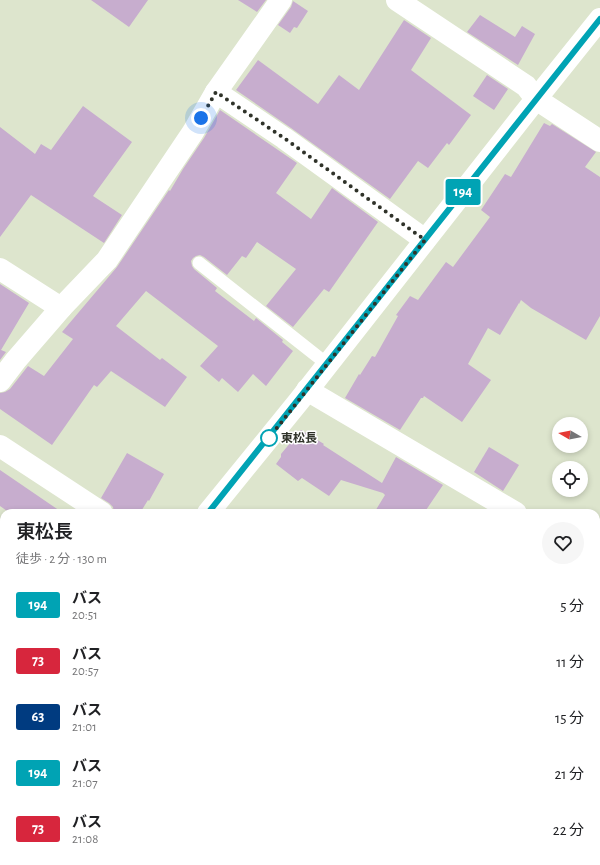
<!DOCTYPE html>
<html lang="ja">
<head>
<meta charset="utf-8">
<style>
	:root { --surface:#fff; --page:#f6f6f6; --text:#202124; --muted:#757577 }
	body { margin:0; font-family:"Alegreya Sans","Noto Sans JP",sans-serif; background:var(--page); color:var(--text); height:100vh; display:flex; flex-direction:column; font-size:15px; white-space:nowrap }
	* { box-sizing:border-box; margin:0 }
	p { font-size:13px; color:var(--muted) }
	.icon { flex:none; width:22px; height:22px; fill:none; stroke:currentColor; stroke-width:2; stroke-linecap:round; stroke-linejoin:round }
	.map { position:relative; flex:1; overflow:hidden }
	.details { position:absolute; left:0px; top:509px; width:600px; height:356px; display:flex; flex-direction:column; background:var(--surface); border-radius:12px 12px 0 0; box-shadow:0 2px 6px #0003 }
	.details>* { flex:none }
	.badge { padding:0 8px; border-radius:3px; font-size:14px; line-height:26px }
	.needle { width:26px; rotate:279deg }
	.tools { position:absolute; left:552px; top:417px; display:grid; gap:8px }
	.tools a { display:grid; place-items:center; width:36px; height:36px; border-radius:50%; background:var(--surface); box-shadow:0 2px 6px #0003; font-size:20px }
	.you { position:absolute; width:20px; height:20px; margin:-10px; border:3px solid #fff; border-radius:50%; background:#1a73e8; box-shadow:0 0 0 6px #1a73e833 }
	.map>.badge { position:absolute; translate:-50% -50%; box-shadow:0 0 0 2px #fff }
	.round { display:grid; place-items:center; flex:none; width:42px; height:42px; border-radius:21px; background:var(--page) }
	.overview { display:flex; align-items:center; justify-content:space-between; height:68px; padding:0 16px }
	h1 { font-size:19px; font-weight:600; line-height:30px }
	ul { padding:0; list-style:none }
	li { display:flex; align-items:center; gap:12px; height:56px; padding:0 16px }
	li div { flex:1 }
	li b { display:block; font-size:15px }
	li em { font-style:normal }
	li .badge { min-width:44px; font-weight:700; text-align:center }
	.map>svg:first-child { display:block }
	.building { fill:#c7adce }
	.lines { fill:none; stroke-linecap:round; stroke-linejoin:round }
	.lane { stroke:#fff; stroke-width:13 }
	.street { stroke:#fff; stroke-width:22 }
	.secondary { stroke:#fff; stroke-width:22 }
	.line-casing { stroke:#fff; stroke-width:9 }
	.line { stroke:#00a3b4; stroke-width:6 }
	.walk { stroke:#2f3229; stroke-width:4; stroke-dasharray:0 7.2 }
	.stop-dot { fill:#fff; stroke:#00a3b4; stroke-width:2 }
	.labels { text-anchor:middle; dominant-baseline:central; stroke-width:3; stroke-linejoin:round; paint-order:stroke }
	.stop-label { font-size:12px; font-weight:bold; fill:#2f3229; stroke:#fff; text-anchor:start }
</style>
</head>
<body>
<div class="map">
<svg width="600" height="865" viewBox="0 0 600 865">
	<rect width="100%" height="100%" fill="#dde5cd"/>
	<!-- building -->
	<g class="building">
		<path d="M 91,0 L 148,0 L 129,27 Z"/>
		<path d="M 238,0 L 266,0 L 257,12 Z"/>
		<path d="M 293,1 L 308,11 L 297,28 L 294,27 L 290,33 L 278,25 L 291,7 Z"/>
		<path d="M 480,15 L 515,37 L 522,26 L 535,34 L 518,65 L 467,32 Z"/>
		<path d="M 404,20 L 431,38 L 411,70 L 471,115 L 449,145 L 447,143 L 428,168 L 418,161 L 390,199 L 291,128 L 236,90 L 258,60 L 318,104 L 339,75 L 359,90 Z"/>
		<path d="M 487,75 L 508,89 L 494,110 L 473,96 Z"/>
		<path d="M 83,106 L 132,142 L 93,196 L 122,215 L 104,243 L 31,195 L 0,237 L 0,127 L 35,154 L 41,144 L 51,150 Z"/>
		<path d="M 220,110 L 297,163 L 276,193 L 311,219 L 332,188 L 378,222 L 329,292 L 324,289 L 293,327 L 266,306 L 296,269 L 257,242 L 246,258 L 242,256 L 227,275 L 204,257 L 200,255 L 196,256 L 193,258 L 191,261 L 192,266 L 194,269 L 217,288 L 215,291 L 254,321 L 256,318 L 283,340 L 282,342 L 293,351 L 266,386 L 253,374 L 238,392 L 222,378 L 219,382 L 200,366 L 218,346 L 146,291 L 116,326 L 160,360 L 162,358 L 187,377 L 165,407 L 111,371 L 97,387 L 94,385 L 52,445 L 0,409 L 0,393 L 5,392 L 10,389 L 28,366 L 44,376 L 73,339 L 62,332 L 117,267 L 169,190 L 170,191 L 183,169 L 204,138 Z"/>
		<path d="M 544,123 L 550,126 L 552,124 L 596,152 L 585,167 L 600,177 L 600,316 L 586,340 L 531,308 L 521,300 L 519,304 L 519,303 L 500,335 L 488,328 L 468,364 L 491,380 L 462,422 L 424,396 L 423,398 L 421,398 L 400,430 L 345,398 L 359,374 L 360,375 L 372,356 L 375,357 L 398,316 L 396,315 L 410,296 L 418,300 L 446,262 L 453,267 L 490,217 L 481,210 L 505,174 L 511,177 Z"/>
		<path d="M 0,284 L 29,303 L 1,350 L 6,352 L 0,360 Z"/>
		<path d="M 301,430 L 324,444 L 323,445 L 382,483 L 396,457 L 443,485 L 424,513 L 374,513 L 385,495 L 383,493 L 341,480 L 329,496 L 302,478 L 298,481 L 276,464 L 281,457 L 281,454 Z"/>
		<path d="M 489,447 L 519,465 L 503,491 L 474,472 Z"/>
		<path d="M 127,453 L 164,474 L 149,501 L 148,500 L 140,513 L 114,513 L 113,507 L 109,503 L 101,498 Z"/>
		<path d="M 0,470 L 63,513 L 10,513 L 0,506 Z"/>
	</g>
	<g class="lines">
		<!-- lane -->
		<g class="lane">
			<path d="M 199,263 L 327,364"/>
			<path d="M 596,816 L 600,811"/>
			<path d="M 200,861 L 205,865"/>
			<path d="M 278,861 L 283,865"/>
			<path d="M 408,865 L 411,861"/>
		</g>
		<!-- street -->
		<g class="street">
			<path d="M 397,0 L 526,86 L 536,99 L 600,141"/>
			<path d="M 216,92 L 284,138 L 425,240"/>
			<path d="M 0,269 L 61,308 L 16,360 L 0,381"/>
			<path d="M 61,308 L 107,260 L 193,132 L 216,92 L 281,0"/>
			<path d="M 307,390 L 516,513"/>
			<path d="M 0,446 L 102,513"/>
			<path d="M 596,673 L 600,675"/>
			<path d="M 591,861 L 596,865"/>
		</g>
		<!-- secondary -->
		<g class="secondary">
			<path d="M 208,513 L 299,401 L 536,99 L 600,19"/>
			<path d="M 0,772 L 4,767"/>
		</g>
	</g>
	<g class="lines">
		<defs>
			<path id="line" d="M 208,513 C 340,349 468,183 600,19"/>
		</defs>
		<!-- line casing -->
		<use href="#line" class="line-casing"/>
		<!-- line -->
		<use href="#line" class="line"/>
		<!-- walk -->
		<path class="walk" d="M 201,118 L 216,92 L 284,138 L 425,240 L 269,438"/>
	</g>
	<!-- markers -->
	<circle class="stop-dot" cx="269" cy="438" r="8"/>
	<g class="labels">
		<!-- stop labels -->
		<g class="stop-label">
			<text x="281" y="438">東松長</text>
		</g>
	</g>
</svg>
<div class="tools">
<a><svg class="needle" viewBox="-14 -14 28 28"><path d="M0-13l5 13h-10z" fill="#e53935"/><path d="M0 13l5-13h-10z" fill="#757577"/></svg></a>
<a><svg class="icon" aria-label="locate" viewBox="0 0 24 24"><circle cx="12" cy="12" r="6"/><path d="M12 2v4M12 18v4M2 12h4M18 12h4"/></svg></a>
</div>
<div class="you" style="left:201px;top:118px"></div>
<b class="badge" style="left:463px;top:192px;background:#00a3b4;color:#fff">194</b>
<section class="details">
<div class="overview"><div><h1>東松長</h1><p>徒歩 · 2 分 · 130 m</p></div><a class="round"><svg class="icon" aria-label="heart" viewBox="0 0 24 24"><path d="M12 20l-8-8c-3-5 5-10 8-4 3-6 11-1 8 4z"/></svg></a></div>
<ul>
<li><span class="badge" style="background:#00a3b4;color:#fff">194</span><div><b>バス</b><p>20:51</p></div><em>5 分</em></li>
<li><span class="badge" style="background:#d7263d;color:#fff">73</span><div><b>バス</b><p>20:57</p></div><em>11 分</em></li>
<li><span class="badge" style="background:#003b80;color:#fff">63</span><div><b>バス</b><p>21:01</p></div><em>15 分</em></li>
<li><span class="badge" style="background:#00a3b4;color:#fff">194</span><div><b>バス</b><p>21:07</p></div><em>21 分</em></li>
<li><span class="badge" style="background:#d7263d;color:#fff">73</span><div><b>バス</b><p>21:08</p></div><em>22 分</em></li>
</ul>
</section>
</div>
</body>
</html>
